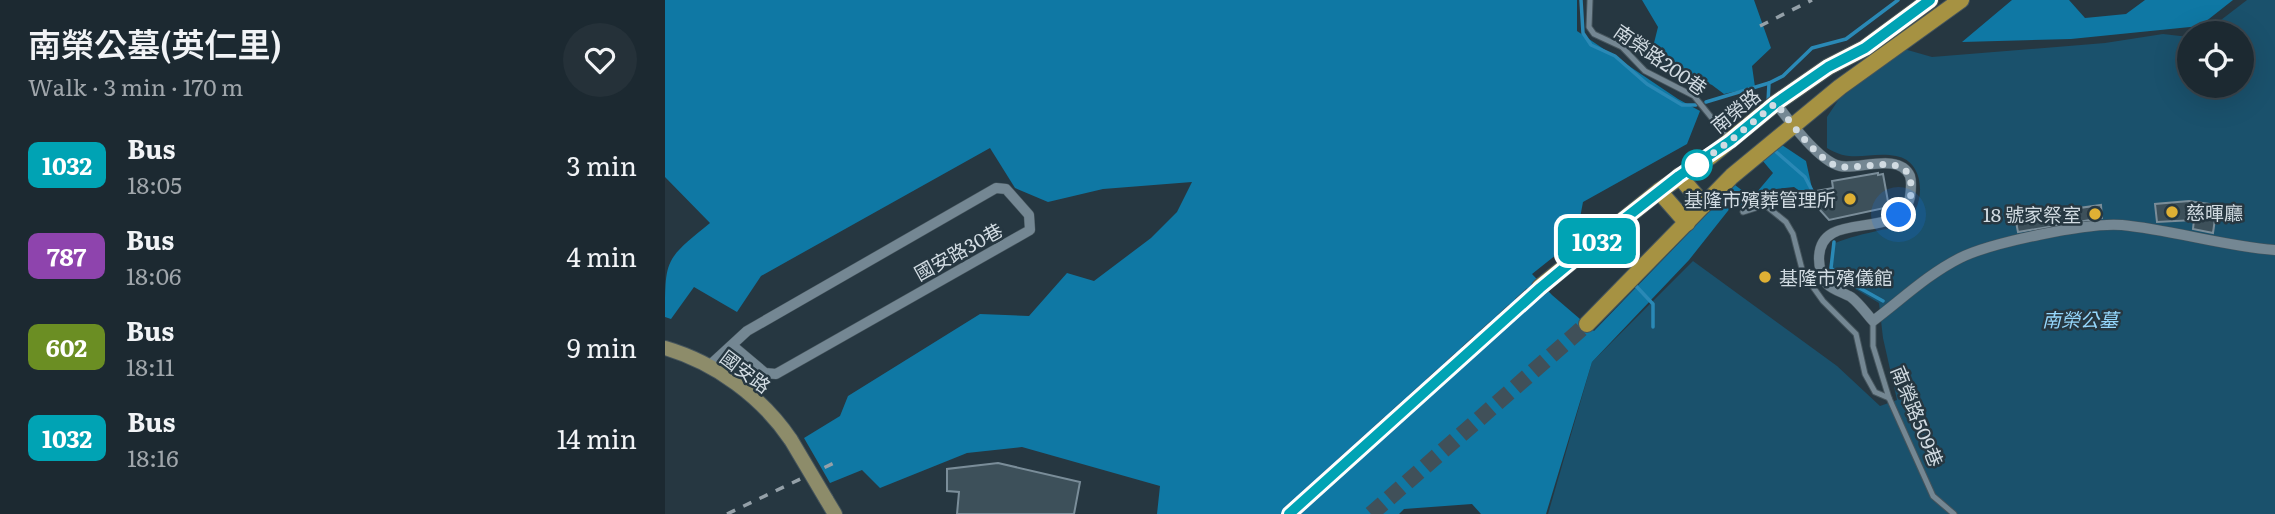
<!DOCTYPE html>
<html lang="en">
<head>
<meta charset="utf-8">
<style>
	:root { --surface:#1c2931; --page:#253139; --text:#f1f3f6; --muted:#a0a6ab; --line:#3a454d }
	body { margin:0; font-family:Literata,"Noto Sans TC",serif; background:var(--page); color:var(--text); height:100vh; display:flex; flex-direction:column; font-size:26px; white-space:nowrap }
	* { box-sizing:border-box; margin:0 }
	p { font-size:23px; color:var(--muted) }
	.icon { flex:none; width:38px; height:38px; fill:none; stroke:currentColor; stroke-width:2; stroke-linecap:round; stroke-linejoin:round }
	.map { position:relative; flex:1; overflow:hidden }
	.sheet { display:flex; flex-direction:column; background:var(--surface); width:665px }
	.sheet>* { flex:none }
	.badge { padding:0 14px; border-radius:10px; font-size:24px; line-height:46px }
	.tools { position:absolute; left:1512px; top:21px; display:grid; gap:14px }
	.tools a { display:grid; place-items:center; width:77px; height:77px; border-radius:50%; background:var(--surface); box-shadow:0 7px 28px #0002,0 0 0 2px var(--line); font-size:35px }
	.you { position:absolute; width:35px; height:35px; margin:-18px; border:5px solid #fff; border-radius:50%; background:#1a73e8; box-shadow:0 0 0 10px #1a73e833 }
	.map>.badge { position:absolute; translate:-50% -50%; box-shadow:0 0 0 4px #fff }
	.round { display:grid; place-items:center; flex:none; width:74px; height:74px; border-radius:37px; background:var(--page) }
	.headline { display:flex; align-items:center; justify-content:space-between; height:119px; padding:0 28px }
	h1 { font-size:33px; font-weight:600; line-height:52px }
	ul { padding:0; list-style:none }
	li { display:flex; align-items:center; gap:21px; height:91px; padding:0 28px }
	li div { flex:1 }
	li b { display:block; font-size:26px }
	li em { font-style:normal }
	li .badge { min-width:77px; font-weight:700; text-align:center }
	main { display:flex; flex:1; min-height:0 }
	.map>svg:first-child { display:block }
	.green { fill:#1a516c }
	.forest { fill:#0f78a4 }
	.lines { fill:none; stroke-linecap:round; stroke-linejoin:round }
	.stream { stroke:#2a89b6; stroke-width:3.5 }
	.building { fill:#3d505a; stroke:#7a8d99; stroke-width:2 }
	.primary-tunnel { stroke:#405059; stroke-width:16; stroke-dasharray:16 8; stroke-linecap:butt }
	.lane-casing { stroke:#45545c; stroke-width:7 }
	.street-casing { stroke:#45545c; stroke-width:11 }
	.secondary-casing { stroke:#45545c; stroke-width:16 }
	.primary-casing { stroke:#45545c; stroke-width:18 }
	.lane { stroke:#748793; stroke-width:5 }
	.street { stroke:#748793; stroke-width:10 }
	.secondary { stroke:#8d8c6a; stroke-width:14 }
	.primary { stroke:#a69242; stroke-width:16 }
	.rail { stroke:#94a0a8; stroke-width:3.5; stroke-dasharray:9 9; stroke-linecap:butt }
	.secondary-bridge-casing { stroke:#45545c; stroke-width:16; stroke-linecap:butt }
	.secondary-bridge { stroke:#8d8c6a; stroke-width:14 }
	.line-casing { stroke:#fff; stroke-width:16 }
	.line { stroke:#00a3b4; stroke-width:10 }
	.walk { stroke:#d1dbe2; stroke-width:7; stroke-dasharray:0 12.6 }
	.stop-dot { fill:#fff; stroke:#00a3b4; stroke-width:3.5 }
	.poi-dot { fill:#dfb034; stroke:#263741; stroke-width:2.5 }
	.labels { text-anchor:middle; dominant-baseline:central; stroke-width:5; stroke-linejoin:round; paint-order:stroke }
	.street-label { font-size:19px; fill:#d1dbe2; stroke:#263741 }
	.poi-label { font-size:19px; fill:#d1dbe2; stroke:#263741; text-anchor:end }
	.park-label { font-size:19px; font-style:italic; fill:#95d6fb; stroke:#263741 }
</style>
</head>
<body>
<main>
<section class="sheet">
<div class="headline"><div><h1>南榮公墓(英仁里)</h1><p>Walk · 3 min · 170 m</p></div><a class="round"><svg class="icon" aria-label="heart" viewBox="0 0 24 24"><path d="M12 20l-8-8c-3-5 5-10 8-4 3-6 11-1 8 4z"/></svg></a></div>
<ul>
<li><span class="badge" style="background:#00a3b4;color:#fff">1032</span><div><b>Bus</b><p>18:05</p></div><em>3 min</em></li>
<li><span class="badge" style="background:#8e44ad;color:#fff">787</span><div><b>Bus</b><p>18:06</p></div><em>4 min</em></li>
<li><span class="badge" style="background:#6b8e23;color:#fff">602</span><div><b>Bus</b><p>18:11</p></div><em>9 min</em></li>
<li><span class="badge" style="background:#00a3b4;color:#fff">1032</span><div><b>Bus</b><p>18:16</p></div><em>14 min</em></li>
</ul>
</section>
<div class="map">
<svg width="1610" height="514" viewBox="0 0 1610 514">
	<rect width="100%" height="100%" fill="#263741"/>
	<!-- green -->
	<path class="green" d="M 1582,0 L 1610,0 L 1610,514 L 883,514 L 927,362 L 1028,261 L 1172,366 L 1215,406 L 1232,400 L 1218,338 L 1214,303 L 1167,275 L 1168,244 C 1184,237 1199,234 1216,230 C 1222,229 1231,228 1237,225 C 1262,210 1262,161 1231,156 C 1205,151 1187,164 1162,148 L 1162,117 L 1174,99 L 1239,49 L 1267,57 L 1440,43 L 1498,34 L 1524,37 L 1524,86 L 1577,86 L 1577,33 L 1539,33 Z"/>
	<!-- forest -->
	<g class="forest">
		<path d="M 0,0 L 912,0 L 912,31 L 1013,99 L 1035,111 L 1022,144 L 918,202 L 911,239 L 867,274 L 887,295 L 929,331 L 1070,185 L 1087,198 L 1108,173 L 1097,160 L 1117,145 L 1141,161 L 1150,202 L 1129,187 L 1111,189 L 1106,202 L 1066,207 L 1024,260 L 927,362 L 881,514 L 816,514 L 807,504 L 739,509 L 734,514 L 492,514 L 495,486 L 357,447 L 302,453 L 215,488 L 197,470 L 165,483 L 139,438 L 175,416 L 183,396 L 315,314 L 364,316 L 402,273 L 429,281 L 486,238 L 512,212 L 527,182 L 438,189 L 383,202 L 350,188 L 325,148 L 96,276 L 72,312 L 29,287 L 6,319 L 0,317 C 0,258 0,260 45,223 L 0,177 Z"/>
		<path d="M 977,0 L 1089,0 L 1106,48 L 1087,66 L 1090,87 L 1059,94 L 1047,85 L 1000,64 L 988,47 L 993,27 Z"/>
		<path d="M 1347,0 L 1404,0 L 1420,18 L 1461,14 L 1480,0 L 1568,0 L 1535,26 L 1406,39 L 1297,42 Z"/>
	</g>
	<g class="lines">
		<!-- stream -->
		<g class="stream">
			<path d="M 916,0 L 918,33 L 926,45 L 950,56 L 982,84 L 1017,105 L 1031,105"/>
			<path d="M 1041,102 L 1104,83"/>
			<path d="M 1103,102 L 1104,83 L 1118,76 L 1147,48 L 1181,39 L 1233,0"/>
			<path d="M 1109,150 L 1140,177 L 1153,202"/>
			<path d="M 1169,242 L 1166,268 L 1173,276 L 1218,301"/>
			<path d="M 971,286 L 988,304 L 988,327"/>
		</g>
	</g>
	<!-- building -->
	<g class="building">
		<path d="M 1213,173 L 1213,175 L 1218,174 L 1224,207 L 1164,220 L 1155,210 L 1151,191 L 1168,188 L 1167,181 Z"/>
		<path d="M 1524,201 L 1552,205 L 1548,233 L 1528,229 L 1529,220 L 1492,222 L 1490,204 Z"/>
		<path d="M 1436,205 L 1437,218 L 1353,232 L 1350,217 Z"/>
		<path d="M 333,463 L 415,482 L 409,514 L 292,514 L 294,492 L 282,491 L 282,469 Z"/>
	</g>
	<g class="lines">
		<!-- primary-tunnel -->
		<g class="primary-tunnel">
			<path d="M 624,514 L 875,287"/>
			<path d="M 706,514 L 922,324"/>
		</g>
		<defs>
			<g id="lane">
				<path d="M 925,0 L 924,27 L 929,34 L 957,47 L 980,71 L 1029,96 L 1063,138"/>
				<path d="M 1078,212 L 1100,205 L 1121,222 L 1128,234 L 1138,273 L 1158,301 L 1191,334 L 1200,374 L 1210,392 L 1224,398"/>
				<path d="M 1208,321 L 1208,346 L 1224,398 L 1268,496 L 1289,514"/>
			</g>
			<g id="street">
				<path d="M 1111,103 C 1123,120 1155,162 1175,166 C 1194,170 1234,152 1245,176 C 1247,183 1246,190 1245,197 C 1235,244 1154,206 1154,259 C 1154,266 1157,279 1162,284 C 1168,290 1179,293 1186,297 C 1194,303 1201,313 1208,321 C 1236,300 1263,274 1295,258 C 1325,243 1423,222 1457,225 C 1508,230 1558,246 1610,250"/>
				<path d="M 44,366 L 82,331 L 331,188 L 341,189 L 364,215 L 365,230 L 111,374 L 100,373 L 68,346"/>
			</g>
			<g id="secondary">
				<path d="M 0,348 C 51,363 97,397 126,440"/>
				<path d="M 161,499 L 170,514"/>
			</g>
			<g id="primary">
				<path d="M 1014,176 L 1039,205"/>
				<path d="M 994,191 L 1022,223"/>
				<path d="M 875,287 L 994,191 L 1046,156 L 1111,103 L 1163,67 L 1200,48 L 1265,0"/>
				<path d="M 922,324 L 1067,176 L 1175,87 L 1296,0"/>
			</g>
		</defs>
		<!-- lane casing -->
		<use href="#lane" class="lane-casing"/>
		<!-- street casing -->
		<use href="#street" class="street-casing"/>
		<!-- secondary casing -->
		<use href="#secondary" class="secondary-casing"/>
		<!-- primary casing -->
		<use href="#primary" class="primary-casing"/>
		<!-- lane -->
		<use href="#lane" class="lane"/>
		<!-- street -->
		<use href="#street" class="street"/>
		<!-- secondary -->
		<use href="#secondary" class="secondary"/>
		<!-- primary -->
		<use href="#primary" class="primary"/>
		<!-- rail -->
		<g class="rail">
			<path d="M 1095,26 L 1147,0"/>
			<path d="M 62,514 L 169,463"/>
		</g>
		<defs>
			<path id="secondary-bridge" d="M 126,440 L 161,499"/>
		</defs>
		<!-- secondary-bridge casing -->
		<use href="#secondary-bridge" class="secondary-bridge-casing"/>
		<!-- secondary-bridge -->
		<use href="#secondary-bridge" class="secondary-bridge"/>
	</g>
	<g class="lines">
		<defs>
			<path id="line" d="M 624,514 L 875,288 L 940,234 L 1014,176 L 1065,141 L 1111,103 L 1163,67 L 1200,48 L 1265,0"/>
		</defs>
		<!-- line casing -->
		<use href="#line" class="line-casing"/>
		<!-- line -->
		<use href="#line" class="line"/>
		<!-- walk -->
		<path class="walk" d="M 1032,165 L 1030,166 L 1065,141 L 1111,103 C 1123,120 1149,154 1167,164 C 1189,176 1246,146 1246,187 C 1247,199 1242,207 1234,215"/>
	</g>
	<!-- markers -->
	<circle class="stop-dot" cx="1032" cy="165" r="14"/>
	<g class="poi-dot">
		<circle cx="1185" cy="199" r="7"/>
		<circle cx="1507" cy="212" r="7"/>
		<circle cx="1430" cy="214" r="7"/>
		<circle cx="1100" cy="277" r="7"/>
	</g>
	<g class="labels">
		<!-- street labels -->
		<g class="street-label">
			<text transform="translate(996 59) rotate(35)">南榮路200巷</text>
			<text transform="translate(1070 110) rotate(-39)">南榮路</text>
			<text transform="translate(293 251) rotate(-29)">國安路30巷</text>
			<text transform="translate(81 371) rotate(37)">國安路</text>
			<text transform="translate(1253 416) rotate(68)">南榮路509巷</text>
		</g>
		<!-- poi labels -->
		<g class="poi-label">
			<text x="1171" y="199">基隆市殯葬管理所</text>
			<text x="1521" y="212" text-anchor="start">慈暉廳</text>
			<text x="1416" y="214">18 號家祭室</text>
			<text x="1114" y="277" text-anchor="start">基隆市殯儀館</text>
		</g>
		<!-- park labels -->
		<g class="park-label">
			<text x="1415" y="319">南榮公墓</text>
		</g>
	</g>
</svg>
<div class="tools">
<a><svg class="icon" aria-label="locate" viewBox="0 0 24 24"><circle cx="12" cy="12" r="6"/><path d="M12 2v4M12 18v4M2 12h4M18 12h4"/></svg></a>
</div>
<div class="you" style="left:1234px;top:215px"></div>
<b class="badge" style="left:932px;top:241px;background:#00a3b4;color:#fff">1032</b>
</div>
</main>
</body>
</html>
